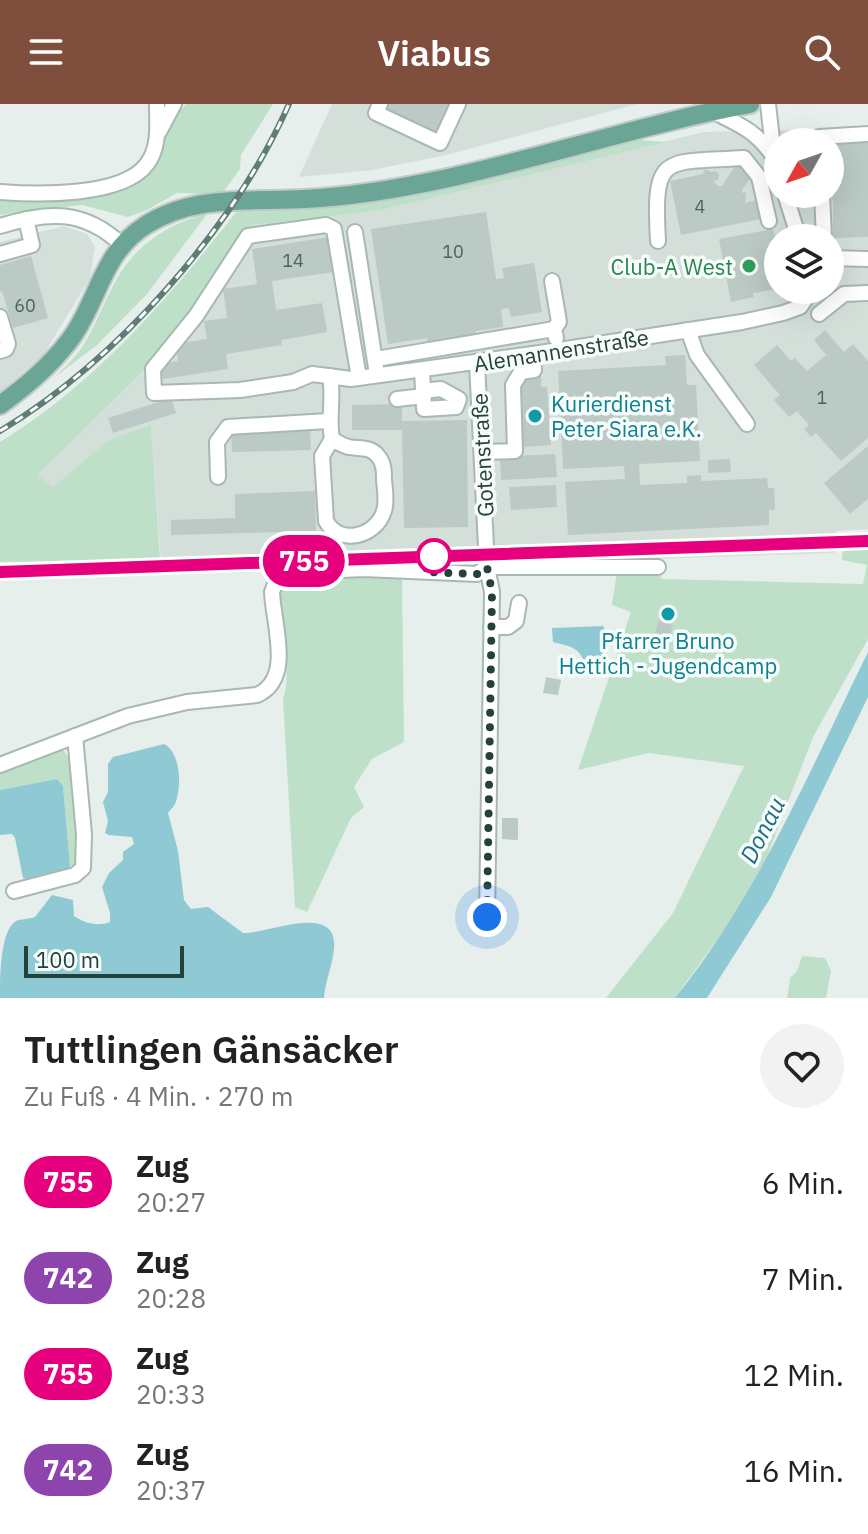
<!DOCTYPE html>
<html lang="de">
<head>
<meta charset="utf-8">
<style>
	:root { --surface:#fff; --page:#f2f2f2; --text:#222; --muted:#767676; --accent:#804e3d }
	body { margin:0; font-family:"IBM Plex Sans",sans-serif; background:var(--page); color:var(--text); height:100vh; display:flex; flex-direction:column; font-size:30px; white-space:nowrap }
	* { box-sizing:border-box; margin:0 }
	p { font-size:26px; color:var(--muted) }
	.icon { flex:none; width:44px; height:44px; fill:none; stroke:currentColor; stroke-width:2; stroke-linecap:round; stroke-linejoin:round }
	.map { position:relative; height:894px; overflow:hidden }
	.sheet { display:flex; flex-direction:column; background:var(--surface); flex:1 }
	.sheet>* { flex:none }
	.badge { padding:0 16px; border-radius:26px; font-size:28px; line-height:52px }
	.needle { width:52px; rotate:230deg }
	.fabs { position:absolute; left:764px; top:24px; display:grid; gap:16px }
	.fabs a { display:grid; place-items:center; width:80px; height:80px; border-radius:50%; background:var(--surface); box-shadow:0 8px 32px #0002; font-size:40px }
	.scale { position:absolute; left:24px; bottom:20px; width:160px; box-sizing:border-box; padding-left:8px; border:4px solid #24423a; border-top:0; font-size:22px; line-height:28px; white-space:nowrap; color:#24423a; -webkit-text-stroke:6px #f7fbf9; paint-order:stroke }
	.you { position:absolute; width:40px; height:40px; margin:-20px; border:6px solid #fff; border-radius:50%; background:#1a73e8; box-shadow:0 0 0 12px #1a73e833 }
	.map>.badge { position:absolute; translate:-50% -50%; box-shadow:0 0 0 4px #fff }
	.round { display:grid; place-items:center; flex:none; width:84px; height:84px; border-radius:42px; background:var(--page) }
	.overview { display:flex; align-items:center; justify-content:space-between; height:136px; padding:0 24px }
	h1 { font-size:38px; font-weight:600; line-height:60px }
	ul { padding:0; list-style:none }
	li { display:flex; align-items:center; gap:24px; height:96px; padding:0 24px }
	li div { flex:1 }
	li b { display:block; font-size:30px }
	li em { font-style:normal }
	li .badge { min-width:88px; font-weight:700; text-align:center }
	header { display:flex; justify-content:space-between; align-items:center; height:104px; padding:0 24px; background:var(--accent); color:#fff; font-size:36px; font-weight:600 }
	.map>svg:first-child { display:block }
	.built { fill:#d4dfda; fill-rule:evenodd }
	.green { fill:#bfe0c8 }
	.water { fill:#8ec9d4 }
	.building { fill:#bbcac4 }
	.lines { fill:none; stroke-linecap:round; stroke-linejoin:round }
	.minor-casing { stroke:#a8b8b2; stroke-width:18 }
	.major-casing { stroke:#c2cac8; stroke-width:22 }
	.minor { stroke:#fff; stroke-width:14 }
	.major { stroke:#6aa596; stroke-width:18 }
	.rail-casing { stroke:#5f7d75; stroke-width:6 }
	.rail { stroke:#f7fbf9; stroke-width:3; stroke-dasharray:9; stroke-linecap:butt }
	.line-casing { stroke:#fff; stroke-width:18 }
	.line { stroke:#e6007e; stroke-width:12 }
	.walk { stroke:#24423a; stroke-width:8; stroke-dasharray:0 14.4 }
	.leisure-dot { fill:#2e9e5b; stroke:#f7fbf9; stroke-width:3 }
	.culture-dot { fill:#0f9aa8; stroke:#f7fbf9; stroke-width:3 }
	.stop-dot { fill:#fff; stroke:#e6007e; stroke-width:4 }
	.labels { text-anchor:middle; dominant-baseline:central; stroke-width:7; stroke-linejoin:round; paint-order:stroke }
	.number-label { font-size:18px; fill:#4a645c }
	.leisure-label { font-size:22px; fill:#27864d; stroke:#f7fbf9; text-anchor:end }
	.street-label { font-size:22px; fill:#24423a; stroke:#f7fbf9 }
	.culture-label { font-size:22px; fill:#0d838f; stroke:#f7fbf9; text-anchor:start }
	.water-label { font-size:24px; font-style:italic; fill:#1c6f80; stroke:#f7fbf9 }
</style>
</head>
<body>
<header><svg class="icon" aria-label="menu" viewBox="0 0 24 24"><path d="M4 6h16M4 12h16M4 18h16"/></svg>Viabus<svg class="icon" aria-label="search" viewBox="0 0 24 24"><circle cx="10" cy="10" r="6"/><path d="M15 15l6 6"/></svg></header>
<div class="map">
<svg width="868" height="894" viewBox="0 0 868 894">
	<rect width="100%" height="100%" fill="#e6efeb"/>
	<!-- built -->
	<g class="built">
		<path d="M 332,0 L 637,0 L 446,51 L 372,66 L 299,73 Z"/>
		<path d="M 868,24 L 868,425 L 836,427 L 834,449 L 162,471 L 151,322 L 107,337 L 52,384 L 38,371 L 148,262 L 189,215 L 252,121 L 377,107 L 704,28 ZM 778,38 L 830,38 L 830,90 L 778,90 ZM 778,134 L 830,134 L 830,186 L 778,186 Z"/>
		<path d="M 64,122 L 87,130 L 95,143 L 90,174 L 44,250 L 0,288 L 0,138 Z"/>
	</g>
	<!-- green -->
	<g class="green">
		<path d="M 186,0 L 273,0 L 241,51 L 240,65 L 222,90 L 177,89 L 147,106 L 128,113 L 82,101 L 0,111 L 0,93 L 85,92 L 129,82 L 150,69 L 171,18 Z"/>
		<path d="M 640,36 L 666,38 L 377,107 L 252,121 L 189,215 L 148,262 L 38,371 L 53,383 L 107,337 L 151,321 L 160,455 L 0,458 L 0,338 C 96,279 168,195 237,107 L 332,103 L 424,90 Z"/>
		<path d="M 207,110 L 147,190 L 97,241 L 55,273 C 65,263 77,252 84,240 C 97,219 105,195 118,173 C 137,140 171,118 207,110 Z"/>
		<path d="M 868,444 L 868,535 L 813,633 L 766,755 L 732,815 L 675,894 L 606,894 L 673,809 L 744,662 L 649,649 L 578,666 L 631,508 L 612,501 L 617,467 L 660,468 L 661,475 L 863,480 L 867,461 L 842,456 L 843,446 Z"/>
		<path d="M 402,473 L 404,638 L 372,655 L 354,683 L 364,703 L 351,714 L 307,808 L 295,803 L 283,595 C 296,558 268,517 284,481 L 298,475 Z"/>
		<path d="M 60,642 L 74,661 L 80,759 L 70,762 L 63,682 L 57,675 L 0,686 L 0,665 Z"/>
		<path d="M 802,852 L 825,854 L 831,867 L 826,894 L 787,894 L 790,874 L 797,867 Z"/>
	</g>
	<!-- water -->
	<g class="water">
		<path d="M 603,522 C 613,539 602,551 591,565 L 585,564 C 583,544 570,542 553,538 L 552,524 Z"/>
		<path d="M 868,548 L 868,593 L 771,793 L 707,894 L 675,894 C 758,791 810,666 868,548 Z"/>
		<path d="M 164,640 C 180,648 182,680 176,697 C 175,702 171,705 168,709 L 178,747 L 184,796 L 191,805 L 208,803 L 243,829 C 267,830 338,797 334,844 C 333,861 325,877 324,894 L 0,894 C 0,872 0,827 16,817 C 21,815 29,815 35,813 L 52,791 L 73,796 L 74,812 C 84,819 98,823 110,818 L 110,809 L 102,783 L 109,769 L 123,756 L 123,748 L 134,740 L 132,733 L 109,731 L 105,729 L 108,717 L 103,698 L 108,688 L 108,660 L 113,653 Z"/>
		<path d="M 57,675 L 63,682 L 70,762 C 62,772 36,779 23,774 L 15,734 L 12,730 L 0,731 L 0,686 Z"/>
	</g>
	<!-- building -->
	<g class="building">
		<path d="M 385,0 L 450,0 L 438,28 L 383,4 Z"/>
		<path d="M 831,36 L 868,36 L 868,133 L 833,134 L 833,98 L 830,90 Z"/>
		<path d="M 737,59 L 753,70 L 742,86 L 742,89 L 746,88 L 745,99 L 757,96 L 761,115 L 681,131 L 670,77 L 703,70 L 704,66 L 708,66 L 711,68 L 716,67 L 719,71 L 718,76 L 713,77 L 718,82 L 722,82 Z"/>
		<path d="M 486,108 L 496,175 L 504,174 L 502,164 L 534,159 L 542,208 L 511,213 L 509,204 L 501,205 L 503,223 L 476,227 L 477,233 L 429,249 L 427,234 L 388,240 L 371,125 Z"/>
		<path d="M 773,125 L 776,137 L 770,138 L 774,162 L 778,161 L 778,185 L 753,189 L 754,193 L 731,198 L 719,135 Z"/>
		<path d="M 329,133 L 334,168 L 272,177 L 276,206 L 322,199 L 327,228 L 281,236 L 282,241 L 226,250 L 228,265 L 163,275 L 160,260 L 178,257 L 175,240 L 207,235 L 204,217 L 227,214 L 223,185 L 257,180 L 252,145 Z"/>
		<path d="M 31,152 L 48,214 L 13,224 L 2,187 L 0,188 L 0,161 Z"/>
		<path d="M 825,226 L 844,248 L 853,240 L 868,257 L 868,334 L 841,357 L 816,329 L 811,333 L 804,325 L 809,321 L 797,307 L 789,313 L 774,296 L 780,291 L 754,261 L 777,241 L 791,257 L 795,254 L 807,267 L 826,251 L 814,236 Z"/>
		<path d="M 685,251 L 687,281 L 696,281 L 700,357 L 639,360 L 640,381 L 687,379 L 687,372 L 701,371 L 701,377 L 767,374 L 768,384 L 774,384 L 775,406 L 769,406 L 769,421 L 568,431 L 565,378 L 625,375 L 624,362 L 563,365 L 558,267 L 666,261 L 665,252 Z"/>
		<path d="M 541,271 L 541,283 L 547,283 L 551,341 L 522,343 L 518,273 Z"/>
		<path d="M 171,294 L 176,309 L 113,329 L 108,314 Z"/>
		<path d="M 402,300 L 402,317 L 467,316 L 468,423 L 404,424 L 402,326 L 352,326 L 352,301 Z"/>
		<path d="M 310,323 L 311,346 L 232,348 L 231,325 Z"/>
		<path d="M 868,342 L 868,395 L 850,410 L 824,379 Z"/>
		<path d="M 555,350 L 557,373 L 501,376 L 500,353 Z"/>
		<path d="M 730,355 L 731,368 L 708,369 L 708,356 Z"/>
		<path d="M 556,381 L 557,403 L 511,406 L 509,383 Z"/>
		<path d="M 315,387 L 316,427 L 171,431 L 171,416 L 235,414 L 235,390 Z"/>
		<path d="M 665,501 L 676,505 L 671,518 L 660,514 Z"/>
		<path d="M 659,516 L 673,521 L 669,534 L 655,529 Z"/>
		<path d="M 546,573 L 561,576 L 558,591 L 543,589 Z"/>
		<path d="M 502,714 L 518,714 L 518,736 L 502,735 Z"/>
	</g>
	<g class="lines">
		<defs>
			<g id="minor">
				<path d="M 380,0 L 376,9 L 440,39 L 458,0"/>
				<path d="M 768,0 L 774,53 L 778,66"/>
				<path d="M 712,7 C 740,21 755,26 774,53"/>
				<path d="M 159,28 L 174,0"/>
				<path d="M 819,38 L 819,33 L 868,30"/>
				<path d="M 0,88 C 37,91 123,93 147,60 C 160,43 157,20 157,0"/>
				<path d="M 785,90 L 799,134"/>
				<path d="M 822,90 L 824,134"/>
				<path d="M 0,122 C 48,107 84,105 122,141"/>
				<path d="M 355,128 L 376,264"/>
				<path d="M 658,137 C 653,48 663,59 744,54 L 759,73 L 769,117"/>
				<path d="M 0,150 L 32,141 L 26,115"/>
				<path d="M 830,154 L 868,155"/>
				<path d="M 552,177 L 559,218 L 554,225 L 556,234"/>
				<path d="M 819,210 L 844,190 L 868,189"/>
				<path d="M 0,213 L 8,240 L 6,245 L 0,247"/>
				<path d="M 688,226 L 697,251 L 747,320"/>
				<path d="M 376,255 L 554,225"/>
				<path d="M 477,259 L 487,463 L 492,488 L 487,813"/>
				<path d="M 422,266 L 424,305 L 456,303 L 459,295 L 441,285 L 423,287"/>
				<path d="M 330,272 C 334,294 328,314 332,335 C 337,338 343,342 349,343 C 359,345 370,342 378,352 C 384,359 384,367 384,376 C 385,386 387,398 384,407 C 376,433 339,442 326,417 L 322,352 L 332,335"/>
				<path d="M 359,274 L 334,125 L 326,121 L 248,132 L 196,212 L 153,265 L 154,289 L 240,286 L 293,278 L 312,270 L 351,275 L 533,250 L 742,218 L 783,209 L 800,203 L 812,186"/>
				<path d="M 397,295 L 424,292"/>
				<path d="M 482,348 L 515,347 L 513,281 L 521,268 L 534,266 L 533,250"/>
				<path d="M 218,373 L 217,338 L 228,323 L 328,317"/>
				<path d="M 487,463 L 658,463"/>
				<path d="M 491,523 L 508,523 L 516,517 L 519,499"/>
				<path d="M 0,661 L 128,612 L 187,598 L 257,591 C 294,575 273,520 272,488 C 276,475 283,472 295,468 L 364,465 L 477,470 L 487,463"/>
				<path d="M 14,787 L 75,771 L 83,764 L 84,730 L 75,632"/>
			</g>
			<path id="major" d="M 0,301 C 28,281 54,259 74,230 C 100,191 103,148 146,121 C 194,90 251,98 305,95 C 453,87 603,27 750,0"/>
		</defs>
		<!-- minor casing -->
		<use href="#minor" class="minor-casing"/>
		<!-- major casing -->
		<use href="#major" class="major-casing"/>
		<!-- minor -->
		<use href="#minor" class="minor"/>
		<!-- major -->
		<use href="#major" class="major"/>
		<defs>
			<g id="rail">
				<path d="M 0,327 C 117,257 234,124 289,0"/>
				<path d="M 0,468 L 868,437"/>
			</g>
		</defs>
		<!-- rail casing -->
		<use href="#rail" class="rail-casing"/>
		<!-- rail -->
		<use href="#rail" class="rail"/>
	</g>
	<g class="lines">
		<defs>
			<path id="line" d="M 0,468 L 868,437"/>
		</defs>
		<!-- line casing -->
		<use href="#line" class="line-casing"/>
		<!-- line -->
		<use href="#line" class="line"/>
		<!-- walk -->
		<path class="walk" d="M 434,452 L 424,468 L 477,470 L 487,463 L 492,488 L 487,813"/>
	</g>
	<!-- markers -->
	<circle class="leisure-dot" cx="749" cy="162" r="8"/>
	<g class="culture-dot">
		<circle cx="535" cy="312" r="8"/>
		<circle cx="668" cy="510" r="8"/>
	</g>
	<circle class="stop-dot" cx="434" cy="452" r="16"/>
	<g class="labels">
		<!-- number labels -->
		<g class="number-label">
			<text x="700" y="102">4</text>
			<text x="453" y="147">10</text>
			<text x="293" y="156">14</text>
			<text x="25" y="201">60</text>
			<text x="822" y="293">1</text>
		</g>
		<!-- leisure labels -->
		<g class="leisure-label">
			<text x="733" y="162">Club-A West</text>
		</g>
		<!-- street labels -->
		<g class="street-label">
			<text transform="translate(561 246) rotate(-9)">Alemannenstraße</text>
			<text transform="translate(482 351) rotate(-93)">Gotenstraße</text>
		</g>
		<!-- culture labels -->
		<g class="culture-label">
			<text x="551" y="299">Kurierdienst<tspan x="551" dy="25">Peter Siara e.K.</tspan></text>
			<text x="668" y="536" text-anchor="middle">Pfarrer Bruno<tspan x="668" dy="25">Hettich - Jugendcamp</tspan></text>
		</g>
		<!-- water labels -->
		<g class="water-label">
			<text transform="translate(762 726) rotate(-63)">Donau</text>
		</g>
	</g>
</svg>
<div class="fabs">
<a><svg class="needle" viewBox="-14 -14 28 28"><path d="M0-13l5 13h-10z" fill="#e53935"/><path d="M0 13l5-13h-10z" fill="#767676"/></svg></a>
<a><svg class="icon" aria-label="layers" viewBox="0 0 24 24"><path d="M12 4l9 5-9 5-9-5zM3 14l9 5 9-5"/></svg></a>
</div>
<div class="scale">100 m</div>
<div class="you" style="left:487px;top:813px"></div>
<b class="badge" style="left:304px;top:457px;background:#e6007e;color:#fff">755</b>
</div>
<section class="sheet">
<div class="overview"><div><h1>Tuttlingen Gänsäcker</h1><p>Zu Fuß · 4 Min. · 270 m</p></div><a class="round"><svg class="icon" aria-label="heart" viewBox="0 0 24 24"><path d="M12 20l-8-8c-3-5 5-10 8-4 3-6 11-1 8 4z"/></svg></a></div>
<ul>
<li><span class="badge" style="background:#e6007e;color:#fff">755</span><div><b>Zug</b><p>20:27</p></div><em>6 Min.</em></li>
<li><span class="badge" style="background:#8e44ad;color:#fff">742</span><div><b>Zug</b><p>20:28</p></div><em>7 Min.</em></li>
<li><span class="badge" style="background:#e6007e;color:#fff">755</span><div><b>Zug</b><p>20:33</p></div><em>12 Min.</em></li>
<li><span class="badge" style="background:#8e44ad;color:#fff">742</span><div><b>Zug</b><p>20:37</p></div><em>16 Min.</em></li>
</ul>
</section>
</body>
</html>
